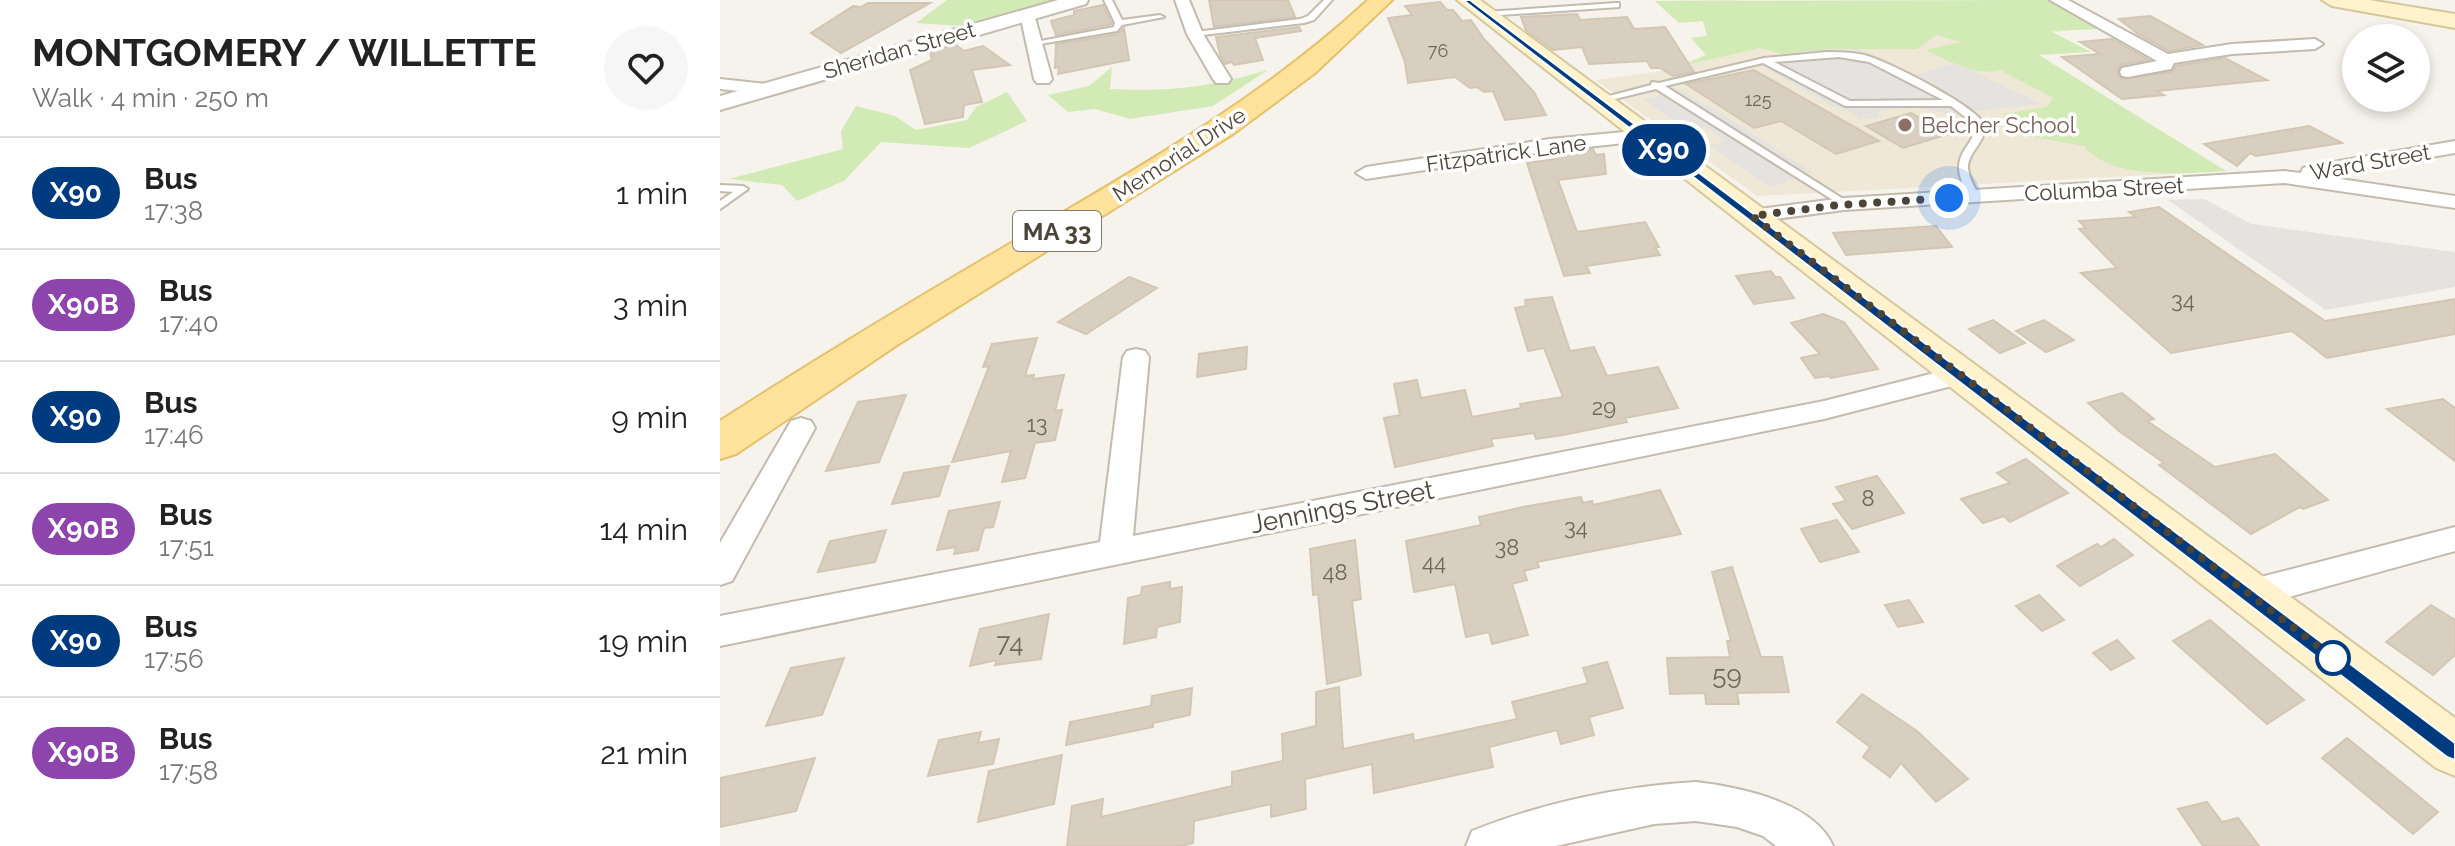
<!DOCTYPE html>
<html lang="en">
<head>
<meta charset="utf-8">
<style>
	:root { --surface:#fff; --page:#f6f6f6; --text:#222; --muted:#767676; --line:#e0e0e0 }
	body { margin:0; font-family:Raleway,sans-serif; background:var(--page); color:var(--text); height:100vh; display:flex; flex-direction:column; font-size:30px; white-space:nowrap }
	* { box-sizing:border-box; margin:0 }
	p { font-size:26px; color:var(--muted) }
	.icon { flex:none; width:44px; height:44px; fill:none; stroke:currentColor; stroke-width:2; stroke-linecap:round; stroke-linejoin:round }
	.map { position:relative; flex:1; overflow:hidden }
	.sheet { display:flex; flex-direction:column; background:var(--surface); width:720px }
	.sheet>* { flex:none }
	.badge { padding:0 16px; border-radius:26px; font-size:28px; line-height:52px }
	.controls { position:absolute; left:1622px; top:24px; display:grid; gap:16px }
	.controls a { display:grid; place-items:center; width:88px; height:88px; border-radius:50%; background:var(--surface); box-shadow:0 4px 12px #0003; font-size:40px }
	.you { position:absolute; width:40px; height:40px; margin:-20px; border:6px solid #fff; border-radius:50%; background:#1a73e8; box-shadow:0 0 0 12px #1a73e833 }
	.map>.badge { position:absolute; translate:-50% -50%; box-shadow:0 0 0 4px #fff }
	.round { display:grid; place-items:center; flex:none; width:84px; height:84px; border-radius:42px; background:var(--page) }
	.headline { display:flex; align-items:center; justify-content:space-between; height:136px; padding:0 32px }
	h1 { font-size:38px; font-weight:700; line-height:60px }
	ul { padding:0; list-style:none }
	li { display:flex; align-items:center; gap:24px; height:112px; padding:0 32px; border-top:2px solid var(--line) }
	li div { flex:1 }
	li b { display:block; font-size:30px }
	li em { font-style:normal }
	li .badge { min-width:88px; font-weight:700; text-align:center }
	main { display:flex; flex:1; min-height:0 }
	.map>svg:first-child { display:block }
	.education { fill:#efe8d6 }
	.green { fill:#d2eab5 }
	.parking { fill:#e5e3e0 }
	.building { fill:#d8cfc1; stroke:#d3c7b4; stroke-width:2 }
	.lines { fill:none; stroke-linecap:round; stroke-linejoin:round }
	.service-casing { stroke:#c2bbae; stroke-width:4 }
	.minor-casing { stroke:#c2bbae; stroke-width:4 }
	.tertiary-casing { stroke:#c2bbae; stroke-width:4 }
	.secondary-casing { stroke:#d6c79b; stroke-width:4 }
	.primary-casing { stroke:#e6c16a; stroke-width:4 }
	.service { fill:#fff; fill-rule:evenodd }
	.minor { fill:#fff; fill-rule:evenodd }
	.tertiary { fill:#fff; fill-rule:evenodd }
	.secondary { fill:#fff3cd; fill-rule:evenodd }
	.primary { fill:#ffe39c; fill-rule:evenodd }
	.line { fill:#003b80; stroke:#fff; stroke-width:2 }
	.walk { stroke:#4b4439; stroke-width:8; stroke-dasharray:0 14.4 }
	.education-dot { fill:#8d6e63; stroke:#fff; stroke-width:3 }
	.stop-dot { fill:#fff; stroke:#003b80; stroke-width:4 }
	.labels { text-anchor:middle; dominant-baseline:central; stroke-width:7; stroke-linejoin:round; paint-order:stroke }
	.far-number-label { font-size:18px; fill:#6e675b }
	.far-street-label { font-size:22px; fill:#4b4439; stroke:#fff }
	.far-education-label { font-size:22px; fill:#785e54; stroke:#fff; text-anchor:start }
	.number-label { font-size:22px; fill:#6e675b }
	.shield { fill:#fff; stroke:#817c74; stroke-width:2 }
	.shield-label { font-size:24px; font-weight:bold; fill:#4b4439 }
	.street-label { font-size:26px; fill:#4b4439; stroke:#fff }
	.near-number-label { font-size:26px; fill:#6e675b }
</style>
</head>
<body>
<main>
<section class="sheet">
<div class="headline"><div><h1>MONTGOMERY / WILLETTE</h1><p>Walk · 4 min · 250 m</p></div><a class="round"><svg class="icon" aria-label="heart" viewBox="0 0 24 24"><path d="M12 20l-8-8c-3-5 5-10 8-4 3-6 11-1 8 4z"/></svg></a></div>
<ul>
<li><span class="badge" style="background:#003b80;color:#fff">X90</span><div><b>Bus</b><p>17:38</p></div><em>1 min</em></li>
<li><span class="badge" style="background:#8e44ad;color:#fff">X90B</span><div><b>Bus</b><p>17:40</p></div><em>3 min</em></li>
<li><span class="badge" style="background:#003b80;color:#fff">X90</span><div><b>Bus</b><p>17:46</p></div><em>9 min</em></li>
<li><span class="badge" style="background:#8e44ad;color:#fff">X90B</span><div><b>Bus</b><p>17:51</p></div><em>14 min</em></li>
<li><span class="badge" style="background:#003b80;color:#fff">X90</span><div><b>Bus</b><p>17:56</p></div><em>19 min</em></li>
<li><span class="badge" style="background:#8e44ad;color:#fff">X90B</span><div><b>Bus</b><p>17:58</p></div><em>21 min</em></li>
</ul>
</section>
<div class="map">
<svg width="1735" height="846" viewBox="0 0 1735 846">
	<rect width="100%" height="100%" fill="#f6f3ec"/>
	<!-- education -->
	<path class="education" d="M 1011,0 L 1371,27 L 1289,39 L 1506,171 L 1037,196 L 875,80 L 964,68 L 960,64 L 986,55 L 971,38 L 987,36 L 983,21 L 959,23 L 935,1 Z"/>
	<!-- green -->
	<g class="green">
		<path d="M 227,0 L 339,0 L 240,26 L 196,23 Z"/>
		<path d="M 1331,0 L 1380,29 L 1330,31 L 1371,52 L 1319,55 L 1506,171 C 1466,173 1392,181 1364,146 L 1285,132 L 1283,114 L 1326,107 L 1334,98 L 1280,70 C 1253,77 1230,61 1206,50 L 1241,42 L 1217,35 L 1197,49 L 1113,49 L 1062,54 L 1040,48 L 966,65 L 986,55 L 971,38 L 987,36 L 983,21 L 959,23 L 935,1 Z"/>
		<path d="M 392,67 L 390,89 C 450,92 490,87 548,70 L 493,106 L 410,119 L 375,109 L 348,112 L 328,95 L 369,86 Z"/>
		<path d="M 287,92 L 307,121 L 249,148 L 161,142 L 124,181 L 77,201 L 62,185 L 9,179 L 123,149 L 121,131 L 136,106 L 175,116 L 196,130 L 247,120 L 256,107 Z"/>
	</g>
	<!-- parking -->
	<g class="parking">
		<path d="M 1113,49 L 1143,50 L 1192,76 L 1235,63 L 1322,104 L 1230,114 L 1200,108 L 1177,109 L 1157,111 L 1159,118 L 1139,120 L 1132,112 L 1112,106 L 1038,64 L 1073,52 Z"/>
		<path d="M 960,89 L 1012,120 L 1093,173 L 1050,187 L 990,146 L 1005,140 L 986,128 L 970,131 L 924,100 Z"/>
		<path d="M 1484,199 L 1532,224 L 1735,252 L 1735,287 L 1606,310 L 1448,200 Z"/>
	</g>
	<!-- building -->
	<g class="building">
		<path d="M 489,0 L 568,0 L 575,17 L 494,27 Z"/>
		<path d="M 720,2 L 727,10 L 733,10 L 742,21 L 751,20 L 764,39 L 814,92 L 826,115 L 785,120 L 773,91 L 764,92 L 757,87 L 750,88 L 735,77 L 688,83 L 685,62 L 668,18 L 692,15 L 685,6 Z"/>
		<path d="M 148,3 L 210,3 L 121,53 L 91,33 L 133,6 L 141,7 Z"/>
		<path d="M 383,5 L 392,24 L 336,35 L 331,21 L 354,15 L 354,11 Z"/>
		<path d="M 857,14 L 860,20 L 907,17 L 914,29 L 945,27 L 974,72 L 953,76 L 940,68 L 931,68 L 927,61 L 869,64 L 862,47 L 833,50 L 806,30 L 801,17 Z"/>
		<path d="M 1430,16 L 1483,45 L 1449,51 L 1418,34 L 1399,19 Z"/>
		<path d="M 579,27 L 581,31 L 535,38 L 543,60 L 514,65 L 512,62 L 505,64 L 500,55 L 496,37 Z"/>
		<path d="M 404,28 L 409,60 L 338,74 L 339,67 L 335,68 L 336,44 L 398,34 Z"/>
		<path d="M 1392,39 L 1429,60 L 1401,65 L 1397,73 L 1402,79 L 1452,72 L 1456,66 L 1505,58 L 1547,80 L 1437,91 L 1444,95 L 1402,99 L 1342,57 L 1380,54 L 1360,42 Z"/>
		<path d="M 236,45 L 244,51 L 263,46 L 290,65 L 252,70 L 262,102 L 244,105 L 243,117 L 205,124 L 190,70 L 212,60 L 210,52 Z"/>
		<path d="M 1034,70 L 1159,141 L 1116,154 L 1061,121 L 1034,128 L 966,84 Z"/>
		<path d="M 1191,113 L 1229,134 L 1183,148 L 1146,126 Z"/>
		<path d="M 1589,126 L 1622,143 L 1536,156 L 1530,153 L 1517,166 L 1484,144 Z"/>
		<path d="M 873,149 L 876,155 L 884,154 L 886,174 L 838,180 L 857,232 L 925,222 L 939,247 L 935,247 L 940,255 L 866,266 L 870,273 L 844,276 L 807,163 L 835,159 L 833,154 Z"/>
		<path d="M 1439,207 L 1605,321 L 1735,299 L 1735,334 L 1607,358 L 1572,331 L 1451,353 L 1361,273 L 1397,268 L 1359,229 L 1366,228 L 1359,221 L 1416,217 L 1409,212 Z"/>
		<path d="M 1216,226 L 1232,247 L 1126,255 L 1113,233 Z"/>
		<path d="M 1051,271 L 1055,277 L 1060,277 L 1074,298 L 1034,304 L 1016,276 Z"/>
		<path d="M 409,277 L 437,288 L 366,334 L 338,322 Z"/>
		<path d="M 832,297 L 850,351 L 874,347 L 887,376 L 938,367 L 958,408 L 905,418 L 907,422 L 843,435 L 816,439 L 814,433 L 771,439 L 773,446 L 675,467 L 664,418 L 680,415 L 674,384 L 697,380 L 701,398 L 745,390 L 752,417 L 801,408 L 800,404 L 843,397 L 824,348 L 808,351 L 795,308 L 806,306 L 805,300 Z"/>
		<path d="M 1103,314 L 1124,322 L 1158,369 L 1111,378 L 1109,376 L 1095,378 L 1081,358 L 1100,354 L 1071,323 Z"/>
		<path d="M 1273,320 L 1305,343 L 1280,353 L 1249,329 Z"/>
		<path d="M 1324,320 L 1354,340 L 1326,352 L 1296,331 Z"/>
		<path d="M 317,338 L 305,376 L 314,375 L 313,379 L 344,375 L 335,411 L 342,410 L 335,440 L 315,443 L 305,478 L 282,482 L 291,451 L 232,462 L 269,366 L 263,367 L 272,344 Z"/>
		<path d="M 527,347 L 526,369 L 477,377 L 479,354 Z"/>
		<path d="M 1402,393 L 1434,419 L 1427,421 L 1495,467 L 1555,454 L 1608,500 L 1583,509 L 1580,507 L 1531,534 L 1439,465 L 1444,463 L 1399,431 L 1368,403 Z"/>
		<path d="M 186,395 L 159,462 L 106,471 L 138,402 Z"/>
		<path d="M 1723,399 L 1735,408 L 1735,461 L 1667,409 Z"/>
		<path d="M 1306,459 L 1348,493 L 1290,522 L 1284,516 L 1263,523 L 1241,499 L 1290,483 L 1277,473 Z"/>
		<path d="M 229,466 L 219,496 L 172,504 L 184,473 Z"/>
		<path d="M 1157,476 L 1184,513 L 1132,529 L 1113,504 L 1126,501 L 1116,487 Z"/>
		<path d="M 940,490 L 961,534 L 817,562 L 819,567 L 804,571 L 807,580 L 792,584 L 808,635 L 772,644 L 769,632 L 746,637 L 735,584 L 694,592 L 686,541 L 761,525 L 759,517 L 803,507 L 861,497 L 863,503 L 872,501 L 873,505 Z"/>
		<path d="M 280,502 L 273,527 L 264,528 L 258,550 L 234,554 L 236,547 L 217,550 L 229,511 Z"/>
		<path d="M 1117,520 L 1139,552 L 1100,562 L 1081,529 Z"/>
		<path d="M 166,530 L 155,562 L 98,572 L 110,541 Z"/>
		<path d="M 1394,539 L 1413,555 L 1360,586 L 1337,566 L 1377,544 L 1381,547 Z"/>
		<path d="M 635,540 L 641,599 L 632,601 L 641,675 L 607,684 L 598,594 L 593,595 L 590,549 Z"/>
		<path d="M 1012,567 L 1041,657 L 1062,657 L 1069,692 L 1017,693 L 1019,704 L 986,704 L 985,693 L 950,694 L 947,658 L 1010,657 L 1007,641 L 1011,641 L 992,572 Z"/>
		<path d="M 450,582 L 450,589 L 462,587 L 460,622 L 437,627 L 436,637 L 404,644 L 408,598 L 421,595 L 422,587 Z"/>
		<path d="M 1319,595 L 1344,620 L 1322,631 L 1296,606 Z"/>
		<path d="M 1189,600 L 1203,622 L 1178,627 L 1165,605 Z"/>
		<path d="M 1711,605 L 1735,620 L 1735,655 L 1713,675 L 1666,642 Z"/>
		<path d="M 329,614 L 321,659 L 275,665 L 277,660 L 250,666 L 260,629 Z"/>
		<path d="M 1490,620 L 1584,700 L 1547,724 L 1453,641 Z"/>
		<path d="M 1397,640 L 1414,658 L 1391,670 L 1373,653 Z"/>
		<path d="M 124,658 L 102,715 L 46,726 L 71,668 Z"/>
		<path d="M 887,662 L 903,708 L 869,717 L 874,735 L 841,744 L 837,730 L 769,747 L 773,767 L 654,793 L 652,764 L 585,779 L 586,809 L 551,817 L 551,804 L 474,821 L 473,843 L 462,846 L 347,846 L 352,806 L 383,799 L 381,817 L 512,786 L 512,772 L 563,761 L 562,734 L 596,726 L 596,692 L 619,687 L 623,749 L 693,734 L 694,741 L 797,719 L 792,702 L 868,683 L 863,668 Z"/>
		<path d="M 472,688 L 470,715 L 433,723 L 433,727 L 346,745 L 350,722 L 431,706 L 432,696 Z"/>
		<path d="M 1142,694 L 1197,731 L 1248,779 L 1216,802 L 1181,763 L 1170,777 L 1143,757 L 1150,747 L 1117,722 Z"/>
		<path d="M 261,732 L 258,743 L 279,739 L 273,764 L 208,776 L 219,740 Z"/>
		<path d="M 1627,738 L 1718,812 L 1693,834 L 1602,758 Z"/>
		<path d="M 342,755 L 334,804 L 258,822 L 269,771 Z"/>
		<path d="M 95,758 L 76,811 L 0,827 L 0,778 Z"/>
		<path d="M 1487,802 L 1502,822 L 1518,818 L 1539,846 L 1483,846 L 1458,809 Z"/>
	</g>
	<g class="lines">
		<defs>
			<g id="service">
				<path d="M 384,0 L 392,0 L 402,20 L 440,15 L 444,17 L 402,25 L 397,31 L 314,45 L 310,43 L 394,27 L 395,23 Z"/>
				<path d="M 604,0 L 612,0 L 594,20 L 584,23 L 475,36 L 471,34 L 475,32 L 580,19 L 588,16 Z"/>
				<path d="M 896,3 L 899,3 L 899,7 L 765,16 L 761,14 L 765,12 Z"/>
				<path d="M 1106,52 C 1118,52 1131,52 1144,55 C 1164,59 1254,105 1263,123 C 1270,139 1247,152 1248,168 C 1249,179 1255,188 1260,197 L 1259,199 L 1251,199 C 1241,182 1233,167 1245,149 C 1251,140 1255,135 1254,124 L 1231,106 L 1125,106 L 1043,63 L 945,86 L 1128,202 L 1129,204 L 1124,207 L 936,89 L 878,103 L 874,100 L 931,85 L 932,82 L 939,83 L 1044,58 ZM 1119,57 L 1149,62 L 1223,100 L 1130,101 L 1054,62 Z"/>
				<path d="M 0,185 L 23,186 L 28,189 L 0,209 L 0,201 L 13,192 L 0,191 Z"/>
			</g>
			<g id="minor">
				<path d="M 455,0 L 469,0 L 483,34 L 511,79 L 508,83 L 496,83 L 493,79 L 467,34 Z"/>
				<path d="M 1330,0 L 1348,0 L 1448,54 L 1512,44 L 1595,39 L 1603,44 L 1595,49 L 1512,54 L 1454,63 L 1451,69 L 1408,77 L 1402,76 L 1400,72 L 1402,68 L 1437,61 Z"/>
				<path d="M 307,10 L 314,14 L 332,79 L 329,83 L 317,83 L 314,79 L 300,14 Z"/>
				<path d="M 0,79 L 46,84 L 55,89 L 46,94 L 0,89 Z"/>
				<path d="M 925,130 L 932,132 L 934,136 L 932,140 L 830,151 L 646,179 L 636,173 L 646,167 L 830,139 Z"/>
				<path d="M 1735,141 L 1735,153 L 1600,176 L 1735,196 L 1735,208 L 1564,183 L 1124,210 L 1032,222 L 1021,216 L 1032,210 L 1124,198 L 1564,171 L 1581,173 L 1583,168 L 1590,166 Z"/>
				<path d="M 416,349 L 425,351 L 429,357 L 413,536 L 1104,401 L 1242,366 L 1251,369 L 1255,375 L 1251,381 L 1104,419 L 0,646 L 0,616 L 380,542 L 403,357 L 407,351 Z"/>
				<path d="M 81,418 L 91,421 L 95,428 L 12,581 L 0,585 L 0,543 L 71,421 Z"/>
				<path d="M 1735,527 L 1735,551 L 1529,608 L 1517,604 L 1512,594 L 1517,584 L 1529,580 Z"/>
				<path d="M 976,782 C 1019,787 1094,802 1113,846 L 1056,846 L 1043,836 L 1017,827 L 976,821 L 934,824 L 836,846 L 746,846 L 752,831 C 822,803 901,786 976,782 Z"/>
			</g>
			<path id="tertiary" d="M 338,0 L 368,0 L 366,4 L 0,110 L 0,96 Z"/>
			<g id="secondary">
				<path d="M 737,0 L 760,0 L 1735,718 L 1735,776 L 1716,768 Z"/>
				<path d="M 1602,0 L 1649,0 L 1735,14 L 1735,28 L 1612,6 Z"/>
			</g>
			<path id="primary" d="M 648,0 L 672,0 L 595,73 L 513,134 L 177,345 L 16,454 L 0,459 L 0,421 C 103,354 209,291 315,229 C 432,160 548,93 648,0 Z"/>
		</defs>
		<!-- service casing -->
		<use href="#service" class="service-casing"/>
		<!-- minor casing -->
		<use href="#minor" class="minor-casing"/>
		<!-- tertiary casing -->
		<use href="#tertiary" class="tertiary-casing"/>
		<!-- secondary casing -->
		<use href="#secondary" class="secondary-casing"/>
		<!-- primary casing -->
		<use href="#primary" class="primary-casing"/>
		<!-- service -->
		<use href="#service" class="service"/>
		<!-- minor -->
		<use href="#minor" class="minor"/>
		<!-- tertiary -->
		<use href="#tertiary" class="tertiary"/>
		<!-- secondary -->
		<use href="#secondary" class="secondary"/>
		<!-- primary -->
		<use href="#primary" class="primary"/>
	</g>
	<!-- line -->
	<path class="line" d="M 743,0 L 750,0 L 1735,743 L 1735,760 L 1727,757 Z"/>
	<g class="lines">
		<!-- walk -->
		<path class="walk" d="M 1229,198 L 1119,205 L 1032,216 L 1616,660 L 1613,658"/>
	</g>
	<!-- markers -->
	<circle class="education-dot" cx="1185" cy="125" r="8"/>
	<circle class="stop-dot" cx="1613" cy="658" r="16"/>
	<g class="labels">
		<!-- far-number labels -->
		<g class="far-number-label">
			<text x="718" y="50">76</text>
			<text x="1038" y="99">125</text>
		</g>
		<!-- far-street labels -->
		<g class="far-street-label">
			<text transform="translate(179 50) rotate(-16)">Sheridan Street</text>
			<text transform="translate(786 153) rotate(-8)">Fitzpatrick Lane</text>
			<text transform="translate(459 154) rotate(-33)">Memorial Drive</text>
			<text transform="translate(1650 162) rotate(-10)">Ward Street</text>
			<text transform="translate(1384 189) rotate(-3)">Columba Street</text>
		</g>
		<!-- far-education labels -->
		<g class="far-education-label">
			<text x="1201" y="125">Belcher School</text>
		</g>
		<!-- number labels -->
		<g class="number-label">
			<text x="1463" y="300">34</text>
			<text x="884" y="407">29</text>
			<text x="317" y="424">13</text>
			<text x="1148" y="498">8</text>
			<text x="856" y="527">34</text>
			<text x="787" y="547">38</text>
			<text x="714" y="562">44</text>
			<text x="615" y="572">48</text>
		</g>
		<!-- shield labels -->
		<rect class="shield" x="293" y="211" width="88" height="40" rx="6"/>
		<g class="shield-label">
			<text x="337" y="231">MA 33</text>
		</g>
		<!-- street labels -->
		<g class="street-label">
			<text transform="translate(622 507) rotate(-11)">Jennings Street</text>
		</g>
		<!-- near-number labels -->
		<g class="near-number-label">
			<text x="290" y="643">74</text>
			<text x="1007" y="675">59</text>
		</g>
	</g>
</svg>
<div class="controls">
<a><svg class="icon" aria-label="layers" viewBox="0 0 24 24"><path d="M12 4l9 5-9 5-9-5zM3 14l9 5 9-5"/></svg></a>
</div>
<div class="you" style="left:1229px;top:198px"></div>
<b class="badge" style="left:944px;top:150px;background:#003b80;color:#fff">X90</b>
</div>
</main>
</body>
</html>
